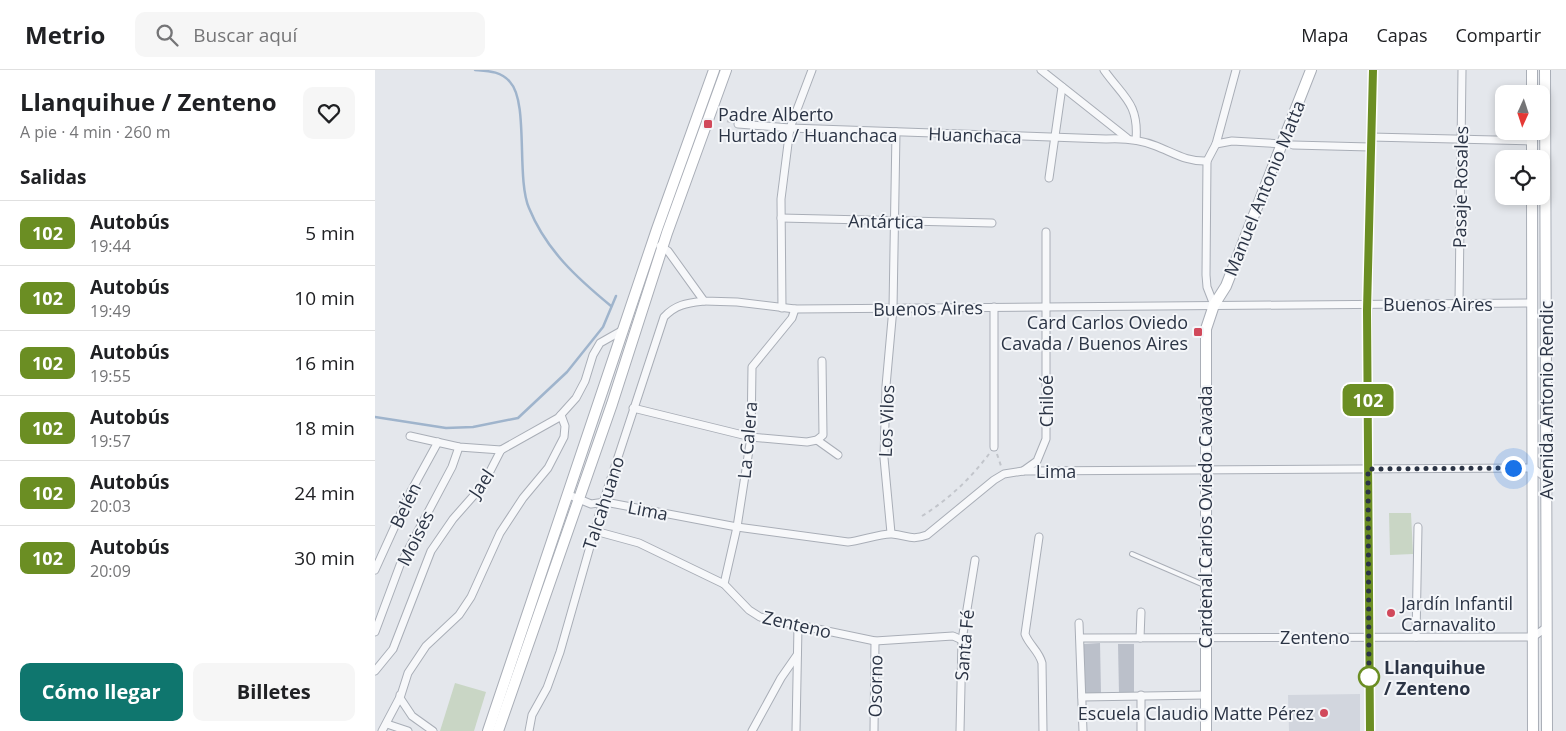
<!DOCTYPE html>
<html lang="es">
<head>
<meta charset="utf-8">
<style>
	:root { --surface:#fff; --page:#f6f6f6; --text:#202124; --muted:#757577; --line:#e0e0e0; --accent:#0f766e }
	body { margin:0; font-family:"Open Sans",sans-serif; background:var(--page); color:var(--text); height:100vh; display:flex; flex-direction:column; font-size:19px; white-space:nowrap }
	* { box-sizing:border-box; margin:0 }
	p { font-size:16px; color:var(--muted) }
	.icon { flex:none; width:28px; height:28px; fill:none; stroke:currentColor; stroke-width:2; stroke-linecap:round; stroke-linejoin:round }
	.map { position:relative; flex:1; overflow:hidden }
	.drawer { display:flex; flex-direction:column; background:var(--surface); width:375px }
	.drawer>* { flex:none }
	.badge { padding:0 10px; border-radius:8px; font-size:18px; line-height:32px }
	.needle { width:32px; rotate:183deg }
	.controls { position:absolute; left:1120px; top:15px; display:grid; gap:10px }
	.controls a { display:grid; place-items:center; width:55px; height:55px; border-radius:10px; background:var(--surface); box-shadow:0 2px 8px #0003; font-size:25px }
	.you { position:absolute; width:25px; height:25px; margin:-12px; border:4px solid #fff; border-radius:50%; background:#1a73e8; box-shadow:0 0 0 8px #1a73e833 }
	.map>.badge { position:absolute; translate:-50% -50%; box-shadow:0 0 0 2px #fff }
	h2 { padding:0 20px; font-size:19px; line-height:45px }
	.round { display:grid; place-items:center; flex:none; width:52px; height:52px; border-radius:10px; background:var(--page) }
	.summary { display:flex; align-items:center; justify-content:space-between; height:85px; padding:0 20px }
	h1 { font-size:24px; font-weight:700; line-height:38px }
	.button { display:flex; gap:10px; margin-top:auto; padding:10px 20px }
	.button a { flex:1; height:58px; border-radius:10px; background:var(--accent); color:#fff; font-size:20px; font-weight:700; line-height:58px; text-align:center }
	.button a+a { background:var(--page); color:var(--text) }
	ul { padding:0; list-style:none }
	li { display:flex; align-items:center; gap:15px; height:65px; padding:0 20px; border-top:1px solid var(--line) }
	li div { flex:1 }
	li b { display:block; font-size:19px }
	li em { font-style:normal }
	li .badge { min-width:55px; font-weight:700; text-align:center }
	header { display:flex; align-items:center; gap:30px; box-sizing:border-box; height:70px; padding:0 25px; background:var(--surface); border-bottom:1px solid var(--line) }
	header strong { font-size:24px }
	nav { display:flex; gap:28px; margin-inline-start:auto; font-size:18px }
	.search { width:350px; height:45px; background:var(--page); display:flex; align-items:center; gap:12px; box-sizing:border-box; padding:0 18px; border-radius:10px; color:var(--muted); font-size:19px }
	main { display:flex; flex:1; min-height:0 }
	.map>svg:first-child { display:block }
	.built { fill:#d2d6de }
	.green { fill:#c9d6c5 }
	.lines { fill:none; stroke-linecap:round; stroke-linejoin:round }
	.stream { stroke:#9fb4cc; stroke-width:2.5 }
	.building { fill:#bbc0ca }
	.lane-casing { stroke:#a9aeb7; stroke-width:6 }
	.street-casing { stroke:#a9aeb7; stroke-width:9 }
	.secondary-casing { stroke:#a9aeb7; stroke-width:12 }
	.path { stroke:#c2c5cb; stroke-width:2; stroke-dasharray:4 4; stroke-linecap:butt }
	.lane { stroke:#f7f8fa; stroke-width:4 }
	.street { stroke:#f7f8fa; stroke-width:7 }
	.secondary { stroke:#fff; stroke-width:10 }
	.line-casing { stroke:#fff; stroke-width:11 }
	.line { stroke:#6b8e23; stroke-width:8 }
	.walk { stroke:#2b3445; stroke-width:5; stroke-dasharray:0 9 }
	.poi-dot { fill:#d1495b; stroke:#f4f6f9; stroke-width:2 }
	.stop-dot { fill:#fff; stroke:#6b8e23; stroke-width:2.5 }
	.labels { text-anchor:middle; dominant-baseline:central; stroke-width:4; stroke-linejoin:round; paint-order:stroke }
	.poi-label { font-size:18px; fill:#2b3445; stroke:#f4f6f9; text-anchor:start }
	.street-label { font-size:18px; fill:#2b3445; stroke:#f4f6f9 }
	.stop-label { font-size:18px; font-weight:bold; fill:#2b3445; stroke:#f4f6f9; text-anchor:start }
</style>
</head>
<body>
<header>
<strong>Metrio</strong>
<div class="search"><svg class="icon" aria-label="search" viewBox="0 0 24 24"><circle cx="10" cy="10" r="6"/><path d="M15 15l6 6"/></svg>Buscar aquí</div>
<nav><a>Mapa</a><a>Capas</a><a>Compartir</a></nav>
</header>
<main>
<section class="drawer">
<div class="summary"><div><h1>Llanquihue / Zenteno</h1><p>A pie · 4 min · 260 m</p></div><a class="round"><svg class="icon" aria-label="heart" viewBox="0 0 24 24"><path d="M12 20l-8-8c-3-5 5-10 8-4 3-6 11-1 8 4z"/></svg></a></div>
<h2>Salidas</h2>
<ul>
<li><span class="badge" style="background:#6b8e23;color:#fff">102</span><div><b>Autobús</b><p>19:44</p></div><em>5 min</em></li>
<li><span class="badge" style="background:#6b8e23;color:#fff">102</span><div><b>Autobús</b><p>19:49</p></div><em>10 min</em></li>
<li><span class="badge" style="background:#6b8e23;color:#fff">102</span><div><b>Autobús</b><p>19:55</p></div><em>16 min</em></li>
<li><span class="badge" style="background:#6b8e23;color:#fff">102</span><div><b>Autobús</b><p>19:57</p></div><em>18 min</em></li>
<li><span class="badge" style="background:#6b8e23;color:#fff">102</span><div><b>Autobús</b><p>20:03</p></div><em>24 min</em></li>
<li><span class="badge" style="background:#6b8e23;color:#fff">102</span><div><b>Autobús</b><p>20:09</p></div><em>30 min</em></li>
</ul>
<div class="button"><a>Cómo llegar</a><a>Billetes</a></div>
</section>
<div class="map">
<svg width="1191" height="661" viewBox="0 0 1191 661">
	<rect width="100%" height="100%" fill="#e4e7ec"/>
	<!-- built -->
	<path class="built" d="M 985,624 L 985,661 L 914,661 L 913,625 Z"/>
	<!-- green -->
	<g class="green">
		<path d="M 1014,443 L 1036,443 L 1038,484 L 1015,485 Z"/>
		<path d="M 80,613 L 111,622 L 99,661 L 65,661 Z"/>
	</g>
	<g class="lines">
		<!-- stream -->
		<g class="stream">
			<path d="M 100,0 C 113,1 126,1 135,12 C 154,32 141,108 154,138 C 171,180 202,208 236,236"/>
			<path d="M 0,347 L 71,358 L 98,357 L 143,348 L 192,302 L 228,257 L 241,226"/>
		</g>
	</g>
	<!-- building -->
	<g class="building">
		<path d="M 725,573 L 726,623 L 710,623 L 708,574 Z"/>
		<path d="M 743,574 L 759,574 L 759,624 L 744,624 Z"/>
	</g>
	<g class="lines">
		<defs>
			<path id="lane" d="M 757,484 L 829,515"/>
			<g id="street">
				<path d="M 666,0 L 752,68"/>
				<path d="M 729,0 C 748,27 764,33 761,70"/>
				<path d="M 363,54 L 415,58 L 731,69 C 749,68 764,69 781,76 C 799,83 812,92 832,91"/>
				<path d="M 996,67 L 1157,71"/>
				<path d="M 841,74 L 857,71 L 908,74"/>
				<path d="M 918,75 L 995,77"/>
				<path d="M 674,108 L 687,17"/>
				<path d="M 406,148 L 617,153"/>
				<path d="M 285,176 L 293,181 L 329,231 L 362,232 L 420,239 L 1157,233"/>
				<path d="M 1084,233 L 1087,0"/>
				<path d="M 839,235 L 832,217 L 831,205 L 832,91 L 841,74 L 861,0"/>
				<path d="M 619,237 L 619,377"/>
				<path d="M 407,238 L 406,129 L 415,58 L 437,0"/>
				<path d="M 258,338 L 376,367 L 432,372 L 442,370 L 448,365 L 447,291"/>
				<path d="M 35,366 L 84,377 L 126,380"/>
				<path d="M 442,370 L 463,385"/>
				<path d="M 648,401 L 662,391 L 671,369 L 671,162"/>
				<path d="M 194,425 L 216,434 L 230,432 L 362,457 L 473,472 C 485,471 507,463 517,464 C 532,465 536,471 552,465 L 619,410 L 629,404 L 648,401 L 1158,398 L 1171,408"/>
				<path d="M 220,461 L 264,473 L 349,514 L 374,540 L 385,547 L 500,571 L 578,566 L 587,570"/>
				<path d="M 516,463 L 509,388 L 511,316 L 518,238 L 521,62"/>
				<path d="M 664,467 L 650,564 C 654,575 664,581 667,593 L 668,661"/>
				<path d="M 0,500 L 35,423 L 63,372"/>
				<path d="M 349,514 L 362,457 L 376,367 L 377,297 L 417,248 L 420,239"/>
				<path d="M 704,553 L 708,661"/>
				<path d="M 0,562 L 25,495 L 77,397 L 84,377"/>
				<path d="M 1041,567 L 1043,457"/>
				<path d="M 705,568 L 1158,567 L 1172,557"/>
				<path d="M 765,568 L 766,542"/>
				<path d="M 0,601 L 18,579 L 56,481 L 78,449 L 108,415 L 126,380 L 183,348 L 201,328 L 210,311 L 218,285 L 225,273 L 248,260"/>
				<path d="M 25,625 L 25,628 L 37,646 L 58,661"/>
				<path d="M 707,627 L 831,625"/>
				<path d="M 12,654 L 33,661"/>
				<path d="M 7,661 L 26,625 L 33,603 L 51,576 L 84,545 L 96,527 L 125,463 L 148,428 L 173,398 L 189,367 L 190,356 L 186,345"/>
				<path d="M 154,661 L 157,645 L 172,618 L 185,582 L 224,445 L 289,247 C 301,234 313,233 329,231"/>
				<path d="M 377,661 L 406,608 L 422,585"/>
				<path d="M 421,661 L 423,556"/>
				<path d="M 499,661 L 500,571"/>
				<path d="M 585,661 L 587,570 L 600,490"/>
				<path d="M 766,661 L 766,625"/>
				<path d="M 995,661 L 993,241 L 998,0"/>
			</g>
			<g id="secondary">
				<path d="M 1157,0 L 1157,24"/>
				<path d="M 1170,0 L 1172,661"/>
				<path d="M 1157,61 L 1157,89"/>
				<path d="M 1157,126 L 1158,661"/>
				<path d="M 113,661 L 282,159 L 339,0"/>
				<path d="M 123,661 L 237,334 L 292,163 L 351,0"/>
				<path d="M 831,661 L 831,259 L 839,235 L 851,216 L 936,0"/>
			</g>
		</defs>
		<!-- lane casing -->
		<use href="#lane" class="lane-casing"/>
		<!-- street casing -->
		<use href="#street" class="street-casing"/>
		<!-- secondary casing -->
		<use href="#secondary" class="secondary-casing"/>
		<!-- path -->
		<g class="path">
			<path d="M 344,50 L 356,52"/>
			<path d="M 622,384 L 626,396"/>
			<path d="M 547,446 C 574,429 595,409 614,384"/>
		</g>
		<!-- lane -->
		<use href="#lane" class="lane"/>
		<!-- street -->
		<use href="#street" class="street"/>
		<!-- secondary -->
		<use href="#secondary" class="secondary"/>
	</g>
	<g class="lines">
		<defs>
			<path id="line" d="M 995,661 L 992,240 L 998,0"/>
		</defs>
		<!-- line casing -->
		<use href="#line" class="line-casing"/>
		<!-- line -->
		<use href="#line" class="line"/>
		<!-- walk -->
		<path class="walk" d="M 994,607 L 994,609 L 993,399 L 1138,398"/>
	</g>
	<!-- markers -->
	<g class="poi-dot">
		<rect x="328" y="49" width="10" height="10" rx="2.5"/>
		<rect x="818" y="257" width="10" height="10" rx="2.5"/>
		<circle cx="1016" cy="543" r="5"/>
		<circle cx="949" cy="643" r="5"/>
	</g>
	<circle class="stop-dot" cx="994" cy="607" r="10"/>
	<g class="labels">
		<!-- poi labels -->
		<g class="poi-label">
			<text x="343" y="44">Padre Alberto<tspan x="343" dy="21">Hurtado / Huanchaca</tspan></text>
			<text x="813" y="252" text-anchor="end">Card Carlos Oviedo<tspan x="813" dy="21">Cavada / Buenos Aires</tspan></text>
			<text x="1026" y="533">Jardín Infantil<tspan x="1026" dy="21">Carnavalito</tspan></text>
			<text x="939" y="643" text-anchor="end">Escuela Claudio Matte Pérez</text>
		</g>
		<!-- street labels -->
		<g class="street-label">
			<text transform="translate(600 65) rotate(2)">Huanchaca</text>
			<text transform="translate(1085 117) rotate(-89)">Pasaje Rosales</text>
			<text transform="translate(889 118) rotate(-68)">Manuel Antonio Matta</text>
			<text transform="translate(511 151) rotate(1)">Antártica</text>
			<text x="1063" y="234">Buenos Aires</text>
			<text transform="translate(553 238) rotate(-1)">Buenos Aires</text>
			<text transform="translate(1171 330) rotate(-90)">Avenida Antonio Rendic</text>
			<text transform="translate(671 331) rotate(-90)">Chiloé</text>
			<text transform="translate(511 351) rotate(-88)">Los Vilos</text>
			<text transform="translate(372 370) rotate(-85)">La Calera</text>
			<text x="681" y="401">Lima</text>
			<text transform="translate(106 413) rotate(-56)">Jael</text>
			<text transform="translate(228 433) rotate(-72)">Talcahuano</text>
			<text transform="translate(30 435) rotate(-64)">Belén</text>
			<text transform="translate(273 440) rotate(11)">Lima</text>
			<text transform="translate(830 447) rotate(-90)">Cardenal Carlos Oviedo Cavada</text>
			<text transform="translate(40 468) rotate(-63)">Moisés</text>
			<text transform="translate(422 554) rotate(13)">Zenteno</text>
			<text x="940" y="567">Zenteno</text>
			<text transform="translate(589 575) rotate(-85)">Santa Fé</text>
			<text transform="translate(500 616) rotate(-89)">Osorno</text>
		</g>
		<!-- stop labels -->
		<g class="stop-label">
			<text x="1009" y="597">Llanquihue<tspan x="1009" dy="21">/ Zenteno</tspan></text>
		</g>
	</g>
</svg>
<div class="controls">
<a><svg class="needle" viewBox="-14 -14 28 28"><path d="M0-13l5 13h-10z" fill="#e53935"/><path d="M0 13l5-13h-10z" fill="#757577"/></svg></a>
<a><svg class="icon" aria-label="locate" viewBox="0 0 24 24"><circle cx="12" cy="12" r="6"/><path d="M12 2v4M12 18v4M2 12h4M18 12h4"/></svg></a>
</div>
<div class="you" style="left:1138px;top:398px"></div>
<b class="badge" style="left:993px;top:330px;background:#6b8e23;color:#fff">102</b>
</div>
</main>
</body>
</html>
